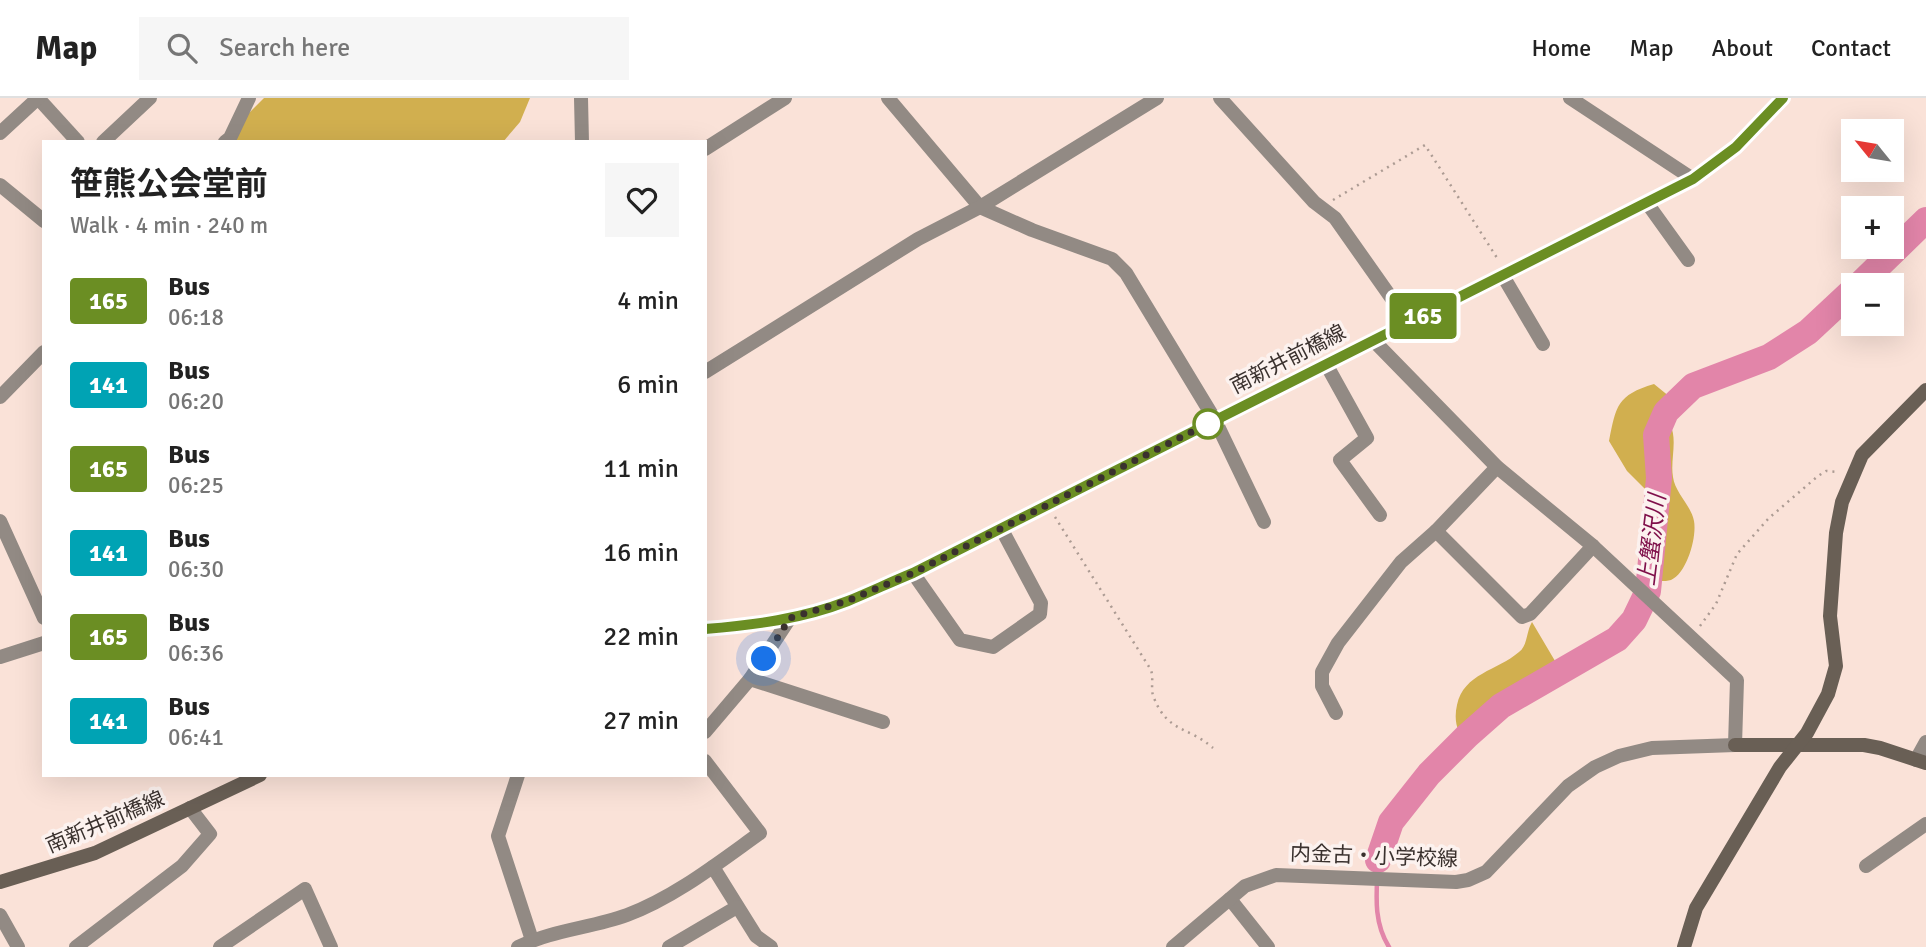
<!DOCTYPE html>
<html lang="en">
<head>
<meta charset="utf-8">
<style>
	:root { --surface:#fff; --page:#f6f6f6; --text:#222; --muted:#767676; --line:#e0e0e0 }
	body { margin:0; font-family:Signika,"Noto Sans JP",sans-serif; background:var(--page); color:var(--text); height:100vh; display:flex; flex-direction:column; font-size:26px; white-space:nowrap }
	* { box-sizing:border-box; margin:0 }
	p { font-size:23px; color:var(--muted) }
	.icon { flex:none; width:38px; height:38px; fill:none; stroke:currentColor; stroke-width:2; stroke-linecap:round; stroke-linejoin:round }
	.map { position:relative; flex:1; overflow:hidden }
	.details { position:absolute; left:42px; top:42px; width:665px; height:637px; display:flex; flex-direction:column; background:var(--surface); border-radius:0px; box-shadow:0 7px 28px #0002 }
	.details>* { flex:none }
	.badge { padding:0 14px; border-radius:5px; font-size:24px; line-height:46px }
	.needle { width:46px; rotate:300deg }
	.controls { position:absolute; left:1841px; top:21px; display:grid; gap:14px }
	.controls a { display:grid; place-items:center; width:63px; height:63px; border-radius:0px; background:var(--surface); box-shadow:0 7px 28px #0002; font-size:35px }
	.you { position:absolute; width:35px; height:35px; margin:-18px; border:5px solid #fff; border-radius:50%; background:#1a73e8; box-shadow:0 0 0 10px #1a73e833 }
	.map>.badge { position:absolute; translate:-50% -50%; box-shadow:0 0 0 4px #fff }
	.round { display:grid; place-items:center; flex:none; width:74px; height:74px; border-radius:0px; background:var(--page) }
	.summary { display:flex; align-items:center; justify-content:space-between; height:119px; padding:0 28px }
	h1 { font-size:33px; font-weight:700; line-height:52px }
	ul { padding:0; list-style:none }
	li { display:flex; align-items:center; gap:21px; height:84px; padding:0 28px }
	li div { flex:1 }
	li b { display:block; font-size:26px }
	li em { font-style:normal }
	li .badge { min-width:77px; font-weight:700; text-align:center }
	header { display:flex; align-items:center; gap:42px; box-sizing:border-box; height:98px; padding:0 35px; background:var(--surface); border-bottom:2px solid var(--line) }
	header strong { font-size:33px }
	nav { display:flex; gap:38px; margin-inline-start:auto; font-size:24px }
	.search { width:490px; height:63px; background:var(--page); display:flex; align-items:center; gap:18px; box-sizing:border-box; padding:0 24px; border-radius:0px; color:var(--muted); font-size:26px }
	.map>svg:first-child { display:block }
	.forest { fill:#d1af4f }
	.lines { fill:none; stroke-linecap:round; stroke-linejoin:round }
	.stream { stroke:#e285a9; stroke-width:4.5 }
	.river { stroke:#e285a9; stroke-width:26 }
	.path { stroke:#ac9b93; stroke-width:2.5; stroke-dasharray:2 5; stroke-linecap:butt }
	.street { stroke:#928a84; stroke-width:14 }
	.secondary { stroke:#695f55; stroke-width:14 }
	.line-casing { stroke:#fff; stroke-width:16 }
	.line { stroke:#6b8e23; stroke-width:10 }
	.walk { stroke:#3a312e; stroke-width:7; stroke-dasharray:0 12.6 }
	.stop-dot { fill:#fff; stroke:#6b8e23; stroke-width:3.5 }
	.labels { text-anchor:middle; dominant-baseline:central; stroke-width:7; stroke-linejoin:round; paint-order:stroke }
	.street-label { font-size:21px; fill:#3a312e; stroke:#fcf2ef }
	.water-label { font-size:23px; font-style:italic; fill:#7f0f4a; stroke:#fcf2ef }
</style>
</head>
<body>
<header>
<strong>Map</strong>
<div class="search"><svg class="icon" aria-label="search" viewBox="0 0 24 24"><circle cx="10" cy="10" r="6"/><path d="M15 15l6 6"/></svg>Search here</div>
<nav><a>Home</a><a>Map</a><a>About</a><a>Contact</a></nav>
</header>
<div class="map">
<svg width="1926" height="849" viewBox="0 0 1926 849">
	<rect width="100%" height="100%" fill="#fae2d8"/>
	<!-- forest -->
	<g class="forest">
		<path d="M 264,0 L 530,0 L 520,24 L 503,44 L 228,44 L 234,30 Z"/>
		<path d="M 1654,286 L 1670,299 C 1665,304 1659,310 1655,316 C 1643,333 1650,374 1649,395 L 1627,373 L 1609,343 C 1616,308 1617,297 1654,286 Z"/>
		<path d="M 1670,326 C 1678,342 1670,362 1673,379 C 1675,395 1691,407 1694,423 C 1697,439 1687,475 1671,482 C 1668,483 1664,483 1660,483 L 1666,394 L 1664,337 Z"/>
		<path d="M 1532,524 L 1558,568 L 1513,591 L 1459,634 C 1455,625 1455,616 1457,607 C 1464,575 1497,573 1519,554 C 1528,547 1526,534 1532,524 Z"/>
	</g>
	<g class="lines">
		<!-- stream -->
		<path class="stream" d="M 1378,762 C 1377,793 1372,822 1389,849"/>
		<!-- river -->
		<g class="river">
			<path d="M 1859,187 L 1926,122"/>
			<path d="M 1378,762 L 1391,724 L 1429,676 L 1467,638 L 1501,608 L 1617,541 L 1634,522 L 1648,493 L 1659,380 L 1656,337 L 1666,314 L 1693,288 L 1769,259 L 1808,234 L 1853,192"/>
		</g>
		<!-- path -->
		<g class="path">
			<path d="M 1333,102 L 1425,47 L 1499,163"/>
			<path d="M 1055,419 L 1151,572 C 1154,581 1150,592 1154,600 C 1168,635 1188,628 1213,650"/>
			<path d="M 1700,528 L 1716,506 L 1737,456 L 1769,420 L 1818,378 L 1826,373 L 1839,374"/>
		</g>
		<!-- street -->
		<g class="street">
			<path d="M 38,0 L 78,44"/>
			<path d="M 581,0 L 582,44"/>
			<path d="M 888,0 L 980,109 L 1032,132 L 1112,161 L 1126,175 L 1215,322 L 1264,424"/>
			<path d="M 1220,0 L 1314,104 L 1335,120 L 1409,225"/>
			<path d="M 1570,0 L 1693,81"/>
			<path d="M 0,35 L 38,0"/>
			<path d="M 103,44 L 150,0"/>
			<path d="M 225,44 L 230,40 L 249,0"/>
			<path d="M 705,51 L 785,0"/>
			<path d="M 0,87 L 44,123"/>
			<path d="M 1647,105 L 1688,162"/>
			<path d="M 1503,178 L 1543,246"/>
			<path d="M 1326,266 L 1367,340 L 1340,362 L 1380,417"/>
			<path d="M 705,274 L 918,141 L 980,109 L 1157,0"/>
			<path d="M 0,299 L 44,254"/>
			<path d="M 0,423 L 44,520"/>
			<path d="M 1436,433 L 1522,519 L 1530,516 L 1593,448"/>
			<path d="M 913,475 L 960,542 L 993,549 L 1040,516 L 1041,505 L 1001,430"/>
			<path d="M 0,559 L 44,545"/>
			<path d="M 750,581 L 883,624"/>
			<path d="M 1336,615 L 1322,588 L 1322,574 L 1338,545 L 1401,464 L 1436,433 L 1497,369"/>
			<path d="M 705,634 L 750,581 L 790,520"/>
			<path d="M 1916,662 L 1926,644"/>
			<path d="M 518,677 L 498,738 L 532,842"/>
			<path d="M 1866,768 L 1926,726"/>
			<path d="M 713,769 L 756,838 L 771,849"/>
			<path d="M 1230,801 L 1268,849"/>
			<path d="M 0,817 L 18,849"/>
			<path d="M 76,849 L 182,768 L 210,736 L 190,710"/>
			<path d="M 220,849 L 305,791 L 331,849"/>
			<path d="M 518,849 C 553,832 591,830 627,817 C 675,799 718,765 760,735 L 705,663"/>
			<path d="M 669,849 L 737,809"/>
			<path d="M 1173,849 L 1245,788 L 1276,777 L 1456,784 L 1468,782 L 1486,774 L 1568,688 L 1595,669 L 1619,658 L 1652,650 L 1735,647 L 1737,582 L 1593,448 L 1497,369 L 1373,242"/>
		</g>
		<!-- secondary -->
		<g class="secondary">
			<path d="M 705,531 C 754,527 802,521 848,503 C 870,494 891,484 913,475 L 1693,81 L 1736,49 L 1783,0"/>
			<path d="M 1735,647 L 1864,647 L 1880,650 L 1926,665"/>
			<path d="M 0,784 L 95,755 L 260,677"/>
			<path d="M 1684,849 L 1696,810 L 1780,669 L 1807,635 L 1828,596 L 1836,568 L 1830,518 L 1836,435 L 1842,404 L 1862,357 L 1926,292"/>
		</g>
	</g>
	<g class="lines">
		<defs>
			<path id="line" d="M 705,531 C 754,527 802,521 848,503 C 870,494 891,484 913,475 L 1693,81 L 1736,49 L 1783,0"/>
		</defs>
		<!-- line casing -->
		<use href="#line" class="line-casing"/>
		<!-- line -->
		<use href="#line" class="line"/>
		<!-- walk -->
		<path class="walk" d="M 764,561 L 790,520 L 847,503 L 913,475 L 1215,322 L 1208,326"/>
	</g>
	<!-- markers -->
	<circle class="stop-dot" cx="1208" cy="326" r="14"/>
	<g class="labels">
		<!-- street labels -->
		<g class="street-label">
			<text transform="translate(1288 261) rotate(-27)">南新井前橋線</text>
			<text transform="translate(105 724) rotate(-23)">南新井前橋線</text>
			<text transform="translate(1374 758) rotate(2)">内金古・小学校線</text>
		</g>
		<!-- water labels -->
		<g class="water-label">
			<text transform="translate(1652 442) rotate(-83)">上蟹沢川</text>
		</g>
	</g>
</svg>
<div class="controls">
<a><svg class="needle" viewBox="-14 -14 28 28"><path d="M0-13l5 13h-10z" fill="#e53935"/><path d="M0 13l5-13h-10z" fill="#767676"/></svg></a>
<a>+</a>
<a>−</a>
</div>
<div class="you" style="left:764px;top:561px"></div>
<b class="badge" style="left:1423px;top:218px;background:#6b8e23;color:#fff">165</b>
<section class="details">
<div class="summary"><div><h1>笹熊公会堂前</h1><p>Walk · 4 min · 240 m</p></div><a class="round"><svg class="icon" aria-label="heart" viewBox="0 0 24 24"><path d="M12 20l-8-8c-3-5 5-10 8-4 3-6 11-1 8 4z"/></svg></a></div>
<ul>
<li><span class="badge" style="background:#6b8e23;color:#fff">165</span><div><b>Bus</b><p>06:18</p></div><em>4 min</em></li>
<li><span class="badge" style="background:#00a3b4;color:#fff">141</span><div><b>Bus</b><p>06:20</p></div><em>6 min</em></li>
<li><span class="badge" style="background:#6b8e23;color:#fff">165</span><div><b>Bus</b><p>06:25</p></div><em>11 min</em></li>
<li><span class="badge" style="background:#00a3b4;color:#fff">141</span><div><b>Bus</b><p>06:30</p></div><em>16 min</em></li>
<li><span class="badge" style="background:#6b8e23;color:#fff">165</span><div><b>Bus</b><p>06:36</p></div><em>22 min</em></li>
<li><span class="badge" style="background:#00a3b4;color:#fff">141</span><div><b>Bus</b><p>06:41</p></div><em>27 min</em></li>
</ul>
</section>
</div>
</body>
</html>
